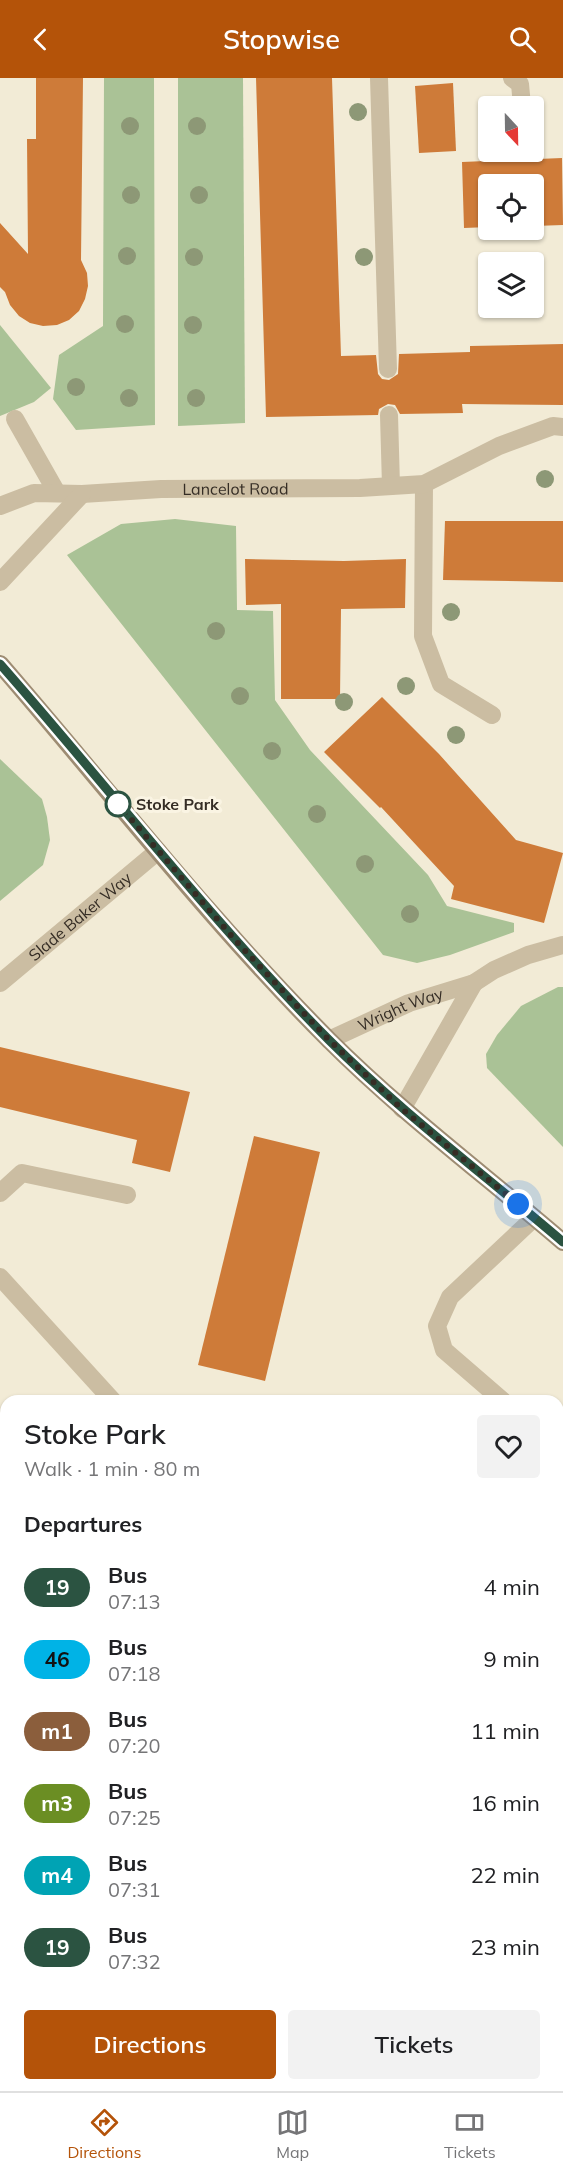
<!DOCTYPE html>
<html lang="en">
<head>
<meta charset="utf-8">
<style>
	:root { --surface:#fff; --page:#f2f2f2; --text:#202124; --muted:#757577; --line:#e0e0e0; --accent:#b45309 }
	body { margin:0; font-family:Mulish,sans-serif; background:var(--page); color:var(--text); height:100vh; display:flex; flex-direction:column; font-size:22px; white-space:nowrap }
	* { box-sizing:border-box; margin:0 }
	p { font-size:20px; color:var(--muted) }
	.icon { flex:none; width:33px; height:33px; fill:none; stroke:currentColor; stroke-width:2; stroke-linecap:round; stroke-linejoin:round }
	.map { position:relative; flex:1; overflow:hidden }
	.details { position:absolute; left:0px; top:1317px; width:564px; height:696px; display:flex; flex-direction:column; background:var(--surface); border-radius:18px 18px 0 0; box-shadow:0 2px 4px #0004 }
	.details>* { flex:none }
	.badge { padding:0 12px; border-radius:20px; font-size:21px; line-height:39px }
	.needle { width:39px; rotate:158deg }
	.buttons { position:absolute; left:478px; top:18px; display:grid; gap:12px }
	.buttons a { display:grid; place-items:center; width:66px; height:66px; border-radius:6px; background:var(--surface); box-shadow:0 2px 4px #0004; font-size:30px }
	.you { position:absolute; width:30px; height:30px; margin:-15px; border:4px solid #fff; border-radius:50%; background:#1a73e8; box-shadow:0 0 0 9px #1a73e833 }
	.map>.badge { position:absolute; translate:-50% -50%; box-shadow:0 0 0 3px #fff }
	h2 { padding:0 24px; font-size:22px; line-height:54px }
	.round { display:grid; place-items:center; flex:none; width:63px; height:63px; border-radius:6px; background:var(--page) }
	.summary { display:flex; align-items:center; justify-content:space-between; height:102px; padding:0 24px }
	h1 { font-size:28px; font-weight:600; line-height:45px }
	.cta { display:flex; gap:12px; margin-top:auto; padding:12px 24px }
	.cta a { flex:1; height:69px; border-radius:6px; background:var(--accent); color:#fff; font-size:24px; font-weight:600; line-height:69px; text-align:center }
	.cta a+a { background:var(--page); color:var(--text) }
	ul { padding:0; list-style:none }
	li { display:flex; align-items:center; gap:18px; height:72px; padding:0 24px }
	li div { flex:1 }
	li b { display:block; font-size:22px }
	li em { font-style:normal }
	li .badge { min-width:66px; font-weight:700; text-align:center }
	header { display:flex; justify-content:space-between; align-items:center; height:78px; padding:0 24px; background:var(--accent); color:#fff; font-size:27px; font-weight:600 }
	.dock { display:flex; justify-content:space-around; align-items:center; height:84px; border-top:2px solid var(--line); background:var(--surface); font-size:16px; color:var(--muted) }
	.dock a { display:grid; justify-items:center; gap:3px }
	.dock .active { color:var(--accent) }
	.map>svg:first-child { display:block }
	.green { fill:#aac296 }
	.building { fill:#ce7b39 }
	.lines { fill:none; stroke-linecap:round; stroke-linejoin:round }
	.lane { stroke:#cbbda2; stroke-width:18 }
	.street { stroke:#cbbda2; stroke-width:18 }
	.secondary { stroke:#9e8c73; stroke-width:18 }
	.tree { fill:#8d9876 }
	.line-casing { stroke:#fff; stroke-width:14 }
	.line { stroke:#2b5341; stroke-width:9 }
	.walk { stroke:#352d25; stroke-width:6; stroke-dasharray:0 10.8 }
	.stop-dot { fill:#fff; stroke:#2b5341; stroke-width:3 }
	.labels { text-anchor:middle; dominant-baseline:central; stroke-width:6; stroke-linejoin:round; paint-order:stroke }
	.street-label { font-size:16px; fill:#352d25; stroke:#faf4e3 }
	.stop-label { font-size:16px; font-weight:bold; fill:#352d25; stroke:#faf4e3; text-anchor:start }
</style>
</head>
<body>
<header><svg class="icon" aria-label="back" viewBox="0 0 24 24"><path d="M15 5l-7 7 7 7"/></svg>Stopwise<svg class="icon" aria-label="search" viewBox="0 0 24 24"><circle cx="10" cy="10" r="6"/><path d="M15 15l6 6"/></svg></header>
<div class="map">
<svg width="563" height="2013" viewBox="0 0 563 2013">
	<rect width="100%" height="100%" fill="#f2ebd6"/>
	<!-- green -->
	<g class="green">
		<path d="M 104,0 L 154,0 L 155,347 L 76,352 L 53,321 L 59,277 L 103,248 Z"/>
		<path d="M 178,0 L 243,0 L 245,345 L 178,348 Z"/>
		<path d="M 0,247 L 51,310 L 34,324 L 0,338 Z"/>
		<path d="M 175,441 L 236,448 L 237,532 L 273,533 L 275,622 L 310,672 L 428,797 L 447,828 L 514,845 L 514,854 L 450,877 L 417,885 L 383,877 L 67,477 L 121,446 Z"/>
		<path d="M 0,681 L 42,721 L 47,739 L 50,762 L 43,787 L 0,823 Z"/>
		<path d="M 558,909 L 563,909 L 563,1069 L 487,990 L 486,976 L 497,957 L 521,928 Z"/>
		<path d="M 563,1533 L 563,2013 L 250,2013 L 250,2007 L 558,2007 L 558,1537 Z"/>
	</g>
	<!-- building -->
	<g class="building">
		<path d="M 36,0 L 83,0 L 81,182 L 87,195 L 88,208 L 85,221 L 79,233 L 69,242 L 57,247 L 43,248 L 30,245 L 19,238 L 10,227 L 5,214 L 0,209 L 0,145 L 28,176 L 27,61 L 36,61 Z"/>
		<path d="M 256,0 L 332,0 L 341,278 L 376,277 L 378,296 L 382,301 L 389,302 L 398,296 L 399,276 L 470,274 L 470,268 L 563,266 L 563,327 L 462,326 L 463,335 L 400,336 L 395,327 L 388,326 L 379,331 L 378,337 L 266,339 Z"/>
		<path d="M 453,5 L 456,73 L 419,75 L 415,8 Z"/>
		<path d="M 562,80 L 563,147 L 534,148 L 534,106 L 489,106 L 489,149 L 464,150 L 462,84 Z"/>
		<path d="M 445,443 L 563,443 L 563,504 L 443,502 Z"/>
		<path d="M 245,481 L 344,483 L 406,481 L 405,530 L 341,531 L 340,621 L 281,621 L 281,526 L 246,527 Z"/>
		<path d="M 382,619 L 439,676 L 516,762 L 563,775 L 544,845 L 451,821 L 454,808 L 381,729 L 380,730 L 324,674 Z"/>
		<path d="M 0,969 L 190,1014 L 170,1094 L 132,1085 L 137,1062 L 0,1029 Z"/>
		<path d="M 254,1058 L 320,1074 L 265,1303 L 198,1287 Z"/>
	</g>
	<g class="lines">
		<!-- lane -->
		<g class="lane">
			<path d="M 379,0 L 388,291"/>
			<path d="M 389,337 L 391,408"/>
			<path d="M 424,406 L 423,558 L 441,606 L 492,637"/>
			<path d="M 0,1115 L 22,1095 L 127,1117"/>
			<path d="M 503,1323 L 444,1272 L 437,1248 L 450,1219 L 534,1140"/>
		</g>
		<!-- street -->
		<g class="street">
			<path d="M 512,0 L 520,6 L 522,28"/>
			<path d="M 15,341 L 57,415"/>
			<path id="s1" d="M 0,428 L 34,415 L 82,416 L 161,411 L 360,410 L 424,406 L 499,368 L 553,348 L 563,349"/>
			<path d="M 0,504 L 82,416"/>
			<path id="s2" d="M 0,905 L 158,773"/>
			<path id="s3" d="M 329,962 L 409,925 L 474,905 L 494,892 L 528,877 L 563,867"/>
			<path d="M 402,1031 L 474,905"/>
			<path d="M 0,1199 L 113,1323"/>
			<path d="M 0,1732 L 6,1733"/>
			<path d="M 0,1813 L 6,1790"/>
		</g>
		<!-- secondary -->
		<path class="secondary" d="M 0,586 C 109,712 211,844 329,962 C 402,1035 485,1097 563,1164"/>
	</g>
	<!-- trees -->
	<g class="tree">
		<circle cx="358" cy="34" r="9"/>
		<circle cx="130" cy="48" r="9"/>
		<circle cx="197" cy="48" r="9"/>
		<circle cx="131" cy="117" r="9"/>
		<circle cx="199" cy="117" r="9"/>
		<circle cx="127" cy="178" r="9"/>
		<circle cx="194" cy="179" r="9"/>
		<circle cx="364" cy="179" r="9"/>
		<circle cx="125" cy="246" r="9"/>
		<circle cx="193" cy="247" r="9"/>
		<circle cx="76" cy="309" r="9"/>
		<circle cx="129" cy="320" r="9"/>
		<circle cx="196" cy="320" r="9"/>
		<circle cx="545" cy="401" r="9"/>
		<circle cx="451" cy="534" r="9"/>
		<circle cx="216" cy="553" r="9"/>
		<circle cx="406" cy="608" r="9"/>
		<circle cx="240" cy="618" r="9"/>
		<circle cx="344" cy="624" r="9"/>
		<circle cx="456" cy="657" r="9"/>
		<circle cx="272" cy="673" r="9"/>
		<circle cx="317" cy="736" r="9"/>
		<circle cx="365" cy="786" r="9"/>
		<circle cx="410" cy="836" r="9"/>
	</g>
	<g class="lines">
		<defs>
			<path id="line" d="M 0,586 C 110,711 212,844 329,962 C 402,1035 485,1097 563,1164"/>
		</defs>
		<!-- line casing -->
		<use href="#line" class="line-casing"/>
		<!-- line -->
		<use href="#line" class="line"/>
		<!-- walk -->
		<path class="walk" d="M 118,726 L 236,863 L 329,962 L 402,1031 L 518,1126"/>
	</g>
	<!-- markers -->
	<circle class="stop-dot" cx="118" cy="726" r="12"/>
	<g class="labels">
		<!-- street labels -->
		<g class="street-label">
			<text stroke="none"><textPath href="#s1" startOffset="238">Lancelot Road</textPath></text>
			<text stroke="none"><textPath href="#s2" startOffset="104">Slade Baker Way</textPath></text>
			<text stroke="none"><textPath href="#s3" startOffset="78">Wright Way</textPath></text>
		</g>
		<!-- stop labels -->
		<g class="stop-label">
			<text x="136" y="726">Stoke Park</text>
		</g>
	</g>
</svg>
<div class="buttons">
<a><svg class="needle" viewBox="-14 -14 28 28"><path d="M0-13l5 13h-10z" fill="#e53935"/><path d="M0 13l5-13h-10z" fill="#757577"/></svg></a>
<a><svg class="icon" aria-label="locate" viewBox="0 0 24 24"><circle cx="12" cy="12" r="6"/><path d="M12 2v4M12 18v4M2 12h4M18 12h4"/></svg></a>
<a><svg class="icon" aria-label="layers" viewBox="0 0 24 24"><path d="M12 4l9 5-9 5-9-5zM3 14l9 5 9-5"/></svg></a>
</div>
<div class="you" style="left:518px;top:1126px"></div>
<section class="details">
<div class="summary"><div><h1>Stoke Park</h1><p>Walk · 1 min · 80 m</p></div><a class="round"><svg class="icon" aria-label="heart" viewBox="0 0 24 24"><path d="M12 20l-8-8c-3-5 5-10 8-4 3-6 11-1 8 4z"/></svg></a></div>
<h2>Departures</h2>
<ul>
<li><span class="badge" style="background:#2b5341;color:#fff">19</span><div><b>Bus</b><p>07:13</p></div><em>4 min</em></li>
<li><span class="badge" style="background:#00b3e6;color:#111">46</span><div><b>Bus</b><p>07:18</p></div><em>9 min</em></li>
<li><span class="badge" style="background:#8b5e3c;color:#fff">m1</span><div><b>Bus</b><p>07:20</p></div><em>11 min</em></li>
<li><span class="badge" style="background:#6b8e23;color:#fff">m3</span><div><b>Bus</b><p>07:25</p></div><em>16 min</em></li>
<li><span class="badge" style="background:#00a3b4;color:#fff">m4</span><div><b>Bus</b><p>07:31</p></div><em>22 min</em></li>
<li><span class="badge" style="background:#2b5341;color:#fff">19</span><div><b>Bus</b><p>07:32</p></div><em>23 min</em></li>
</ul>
<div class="cta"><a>Directions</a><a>Tickets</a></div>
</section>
</div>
<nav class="dock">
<a class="active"><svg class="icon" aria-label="directions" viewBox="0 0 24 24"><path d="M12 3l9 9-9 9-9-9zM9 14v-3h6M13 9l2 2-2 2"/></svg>Directions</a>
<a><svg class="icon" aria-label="map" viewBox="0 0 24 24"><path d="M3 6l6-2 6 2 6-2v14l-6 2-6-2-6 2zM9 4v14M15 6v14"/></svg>Map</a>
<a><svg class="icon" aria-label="tickets" viewBox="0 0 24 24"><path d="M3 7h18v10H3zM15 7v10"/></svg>Tickets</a>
</nav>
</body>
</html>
